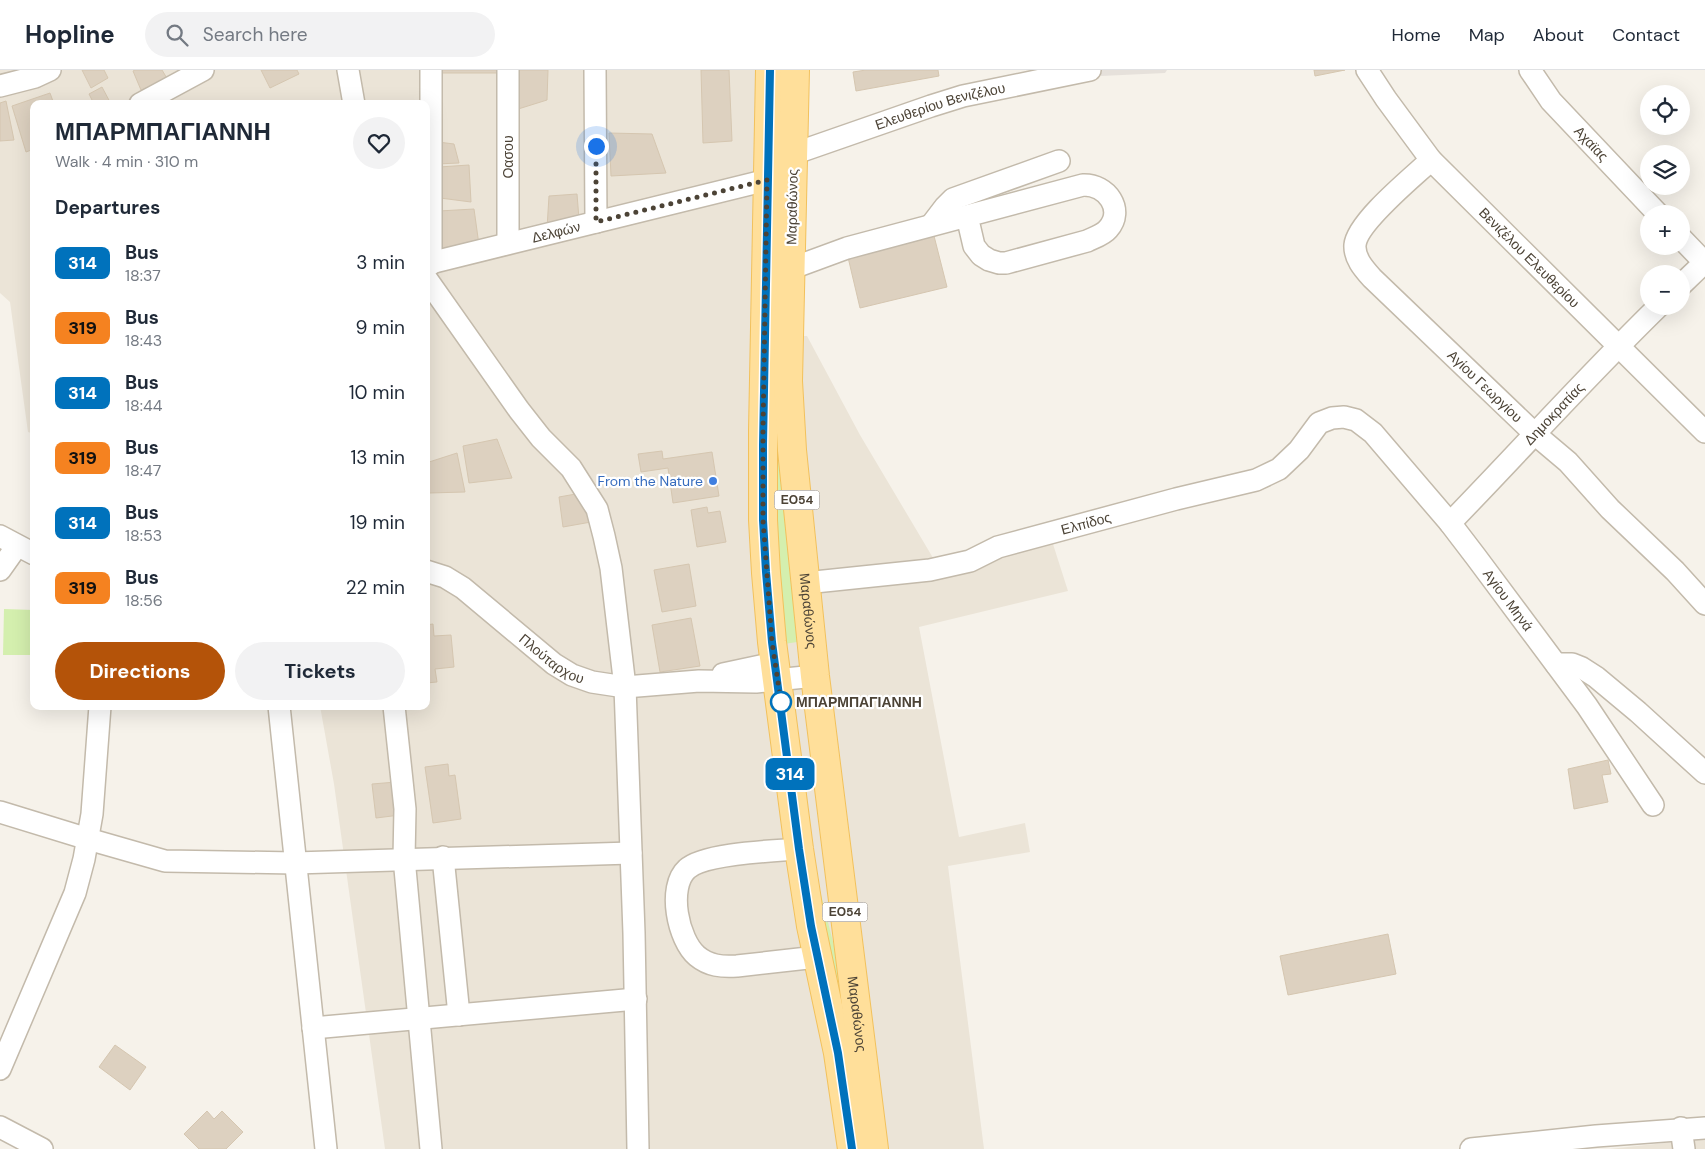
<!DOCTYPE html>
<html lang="en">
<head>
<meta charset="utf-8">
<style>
	:root { --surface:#fff; --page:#f2f2f3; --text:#1f2937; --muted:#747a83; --line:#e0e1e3; --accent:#b45309 }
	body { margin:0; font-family:"DM Sans",sans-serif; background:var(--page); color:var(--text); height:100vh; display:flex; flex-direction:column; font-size:19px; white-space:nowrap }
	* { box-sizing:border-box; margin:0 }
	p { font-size:16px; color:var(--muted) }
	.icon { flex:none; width:28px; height:28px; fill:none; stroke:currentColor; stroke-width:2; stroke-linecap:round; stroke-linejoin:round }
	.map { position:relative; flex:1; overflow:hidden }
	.sheet { position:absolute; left:30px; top:30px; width:400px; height:610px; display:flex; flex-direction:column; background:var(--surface); border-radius:10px; box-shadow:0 5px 20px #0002 }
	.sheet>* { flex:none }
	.badge { padding:0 10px; border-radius:8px; font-size:18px; line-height:32px }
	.tools { position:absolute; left:1640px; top:15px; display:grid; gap:10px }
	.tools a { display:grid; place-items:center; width:50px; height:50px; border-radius:50%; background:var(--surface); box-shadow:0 5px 20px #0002; font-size:25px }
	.you { position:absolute; width:25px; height:25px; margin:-12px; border:4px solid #fff; border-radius:50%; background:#1a73e8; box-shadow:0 0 0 8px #1a73e833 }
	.map>.badge { position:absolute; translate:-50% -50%; box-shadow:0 0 0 2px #fff }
	h2 { padding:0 25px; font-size:19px; line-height:45px }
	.round { display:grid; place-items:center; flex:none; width:52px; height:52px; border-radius:26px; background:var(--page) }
	.summary { display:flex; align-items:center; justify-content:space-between; height:85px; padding:0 25px }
	h1 { font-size:24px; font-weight:700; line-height:38px }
	.action { display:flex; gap:10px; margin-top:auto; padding:10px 25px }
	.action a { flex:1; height:58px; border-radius:30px; background:var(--accent); color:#fff; font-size:20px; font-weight:700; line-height:58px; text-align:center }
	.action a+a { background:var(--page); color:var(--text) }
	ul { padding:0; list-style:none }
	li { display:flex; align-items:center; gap:15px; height:65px; padding:0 25px }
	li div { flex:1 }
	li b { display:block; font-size:19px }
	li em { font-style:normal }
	li .badge { min-width:55px; font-weight:700; text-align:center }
	header { display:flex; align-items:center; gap:30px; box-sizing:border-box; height:70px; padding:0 25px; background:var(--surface); border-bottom:1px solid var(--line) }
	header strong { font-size:24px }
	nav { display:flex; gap:28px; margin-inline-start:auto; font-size:18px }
	.search { width:350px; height:45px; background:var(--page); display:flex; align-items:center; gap:12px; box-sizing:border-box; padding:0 18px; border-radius:28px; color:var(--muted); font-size:19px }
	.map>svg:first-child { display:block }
	.residential { fill:#ebe4d7 }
	.industrial { fill:#e6e1db }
	.green { fill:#d4efae }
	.building { fill:#ddd1c0; stroke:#d5c6b0 }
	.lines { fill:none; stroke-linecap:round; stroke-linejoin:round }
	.minor-casing { stroke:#c3baab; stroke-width:24 }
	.major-casing { stroke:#f2c15c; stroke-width:30 }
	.minor { stroke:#fff; stroke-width:21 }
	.major { stroke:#ffdf9a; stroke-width:28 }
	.line-casing { stroke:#fff; stroke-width:11 }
	.line { stroke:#0072bc; stroke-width:8 }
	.walk { stroke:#4c4336; stroke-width:5; stroke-dasharray:0 9 }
	.shop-dot { fill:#3f7fe0; stroke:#fff; stroke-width:2 }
	.stop-dot { fill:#fff; stroke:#0072bc; stroke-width:2.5 }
	.labels { text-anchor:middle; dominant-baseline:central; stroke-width:4.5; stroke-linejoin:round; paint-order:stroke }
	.shield { fill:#fff; stroke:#827b72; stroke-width:1 }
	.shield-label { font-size:12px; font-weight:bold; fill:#4c4336 }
	.street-label { font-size:14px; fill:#4c4336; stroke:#fff }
	.shop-label { font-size:14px; fill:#366cbe; stroke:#fff; text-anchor:end }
	.stop-label { font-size:14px; font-weight:bold; fill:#4c4336; stroke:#fff; text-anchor:start }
</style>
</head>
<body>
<header>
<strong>Hopline</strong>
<div class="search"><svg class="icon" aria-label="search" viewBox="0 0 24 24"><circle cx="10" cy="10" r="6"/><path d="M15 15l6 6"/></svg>Search here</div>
<nav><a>Home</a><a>Map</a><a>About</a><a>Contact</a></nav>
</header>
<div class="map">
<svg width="1705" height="1079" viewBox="0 0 1705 1079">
	<rect width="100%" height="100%" fill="#f6f2ea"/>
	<!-- residential -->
	<g class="residential">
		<path d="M 0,0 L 758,0 L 753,266 L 807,266 L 860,365 L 942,503 L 1052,471 L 1068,521 L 919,557 L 959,767 L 1025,753 L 1030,782 L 948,796 L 984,1079 L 385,1079 L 334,714 L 320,636 L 426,636 L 426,34 L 34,34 L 34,364 L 28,362 L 10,232 L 0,223 Z"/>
		<path d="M 1705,1069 L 1705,1079 L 1609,1079 L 1674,1072 Z"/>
	</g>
	<!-- industrial -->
	<path class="industrial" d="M 1100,0 L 1167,0 L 1165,3 L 1101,6 Z"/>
	<!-- green -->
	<g class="green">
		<path d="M 778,308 L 798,569 L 797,572 L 784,574 L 773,432 Z"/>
		<path d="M 4,539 L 34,540 L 34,585 L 3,585 Z"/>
		<path d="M 816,805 L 834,876 L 845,935 L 848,992 Z"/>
	</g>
	<!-- building -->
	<g class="building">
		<path d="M 82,0 L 104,0 L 108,8 L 91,18 Z"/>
		<path d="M 135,0 L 162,0 L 168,10 L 141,20 L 133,1 Z"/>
		<path d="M 261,0 L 297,0 L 299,4 L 270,18 Z"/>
		<rect x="442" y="0" width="57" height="3"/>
		<path d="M 513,0 L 548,0 L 547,30 L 515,40 Z"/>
		<path d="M 701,0 L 729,0 L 732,71 L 703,73 Z"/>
		<path d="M 866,0 L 938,0 L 939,6 L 856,21 L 853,2 Z"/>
		<path d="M 1314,0 L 1345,0 L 1315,6 Z"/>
		<path d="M 102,17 L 111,34 L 94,34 L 89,24 Z"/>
		<path d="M 50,23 L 54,34 L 34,34 L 34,79 L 26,82 L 12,36 Z"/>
		<path d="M 6,31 L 14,70 L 0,71 L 0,33 Z"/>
		<path d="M 609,63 L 652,64 L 666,103 L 611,106 Z"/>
		<path d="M 438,72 L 454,74 L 459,93 L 436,94 Z"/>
		<path d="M 469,95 L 471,132 L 440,128 L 439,97 Z"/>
		<path d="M 577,124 L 579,149 L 547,158 L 549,126 Z"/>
		<path d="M 474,139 L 479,175 L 441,180 L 439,141 Z"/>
		<path d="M 933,162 L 947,217 L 860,238 L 847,183 Z"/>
		<path d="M 497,369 L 512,408 L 469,413 L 463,376 Z"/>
		<path d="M 662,381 L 663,389 L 712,382 L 719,426 L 673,433 L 668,398 L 641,402 L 638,384 Z"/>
		<path d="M 457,383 L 465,422 L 429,423 L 426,414 L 426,393 Z"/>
		<path d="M 587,422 L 591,452 L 563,457 L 559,427 Z"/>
		<path d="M 707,437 L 708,443 L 720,441 L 726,472 L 697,477 L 691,440 Z"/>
		<path d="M 689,494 L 696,536 L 662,542 L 654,500 Z"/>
		<path d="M 691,548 L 700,596 L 660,602 L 652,555 Z"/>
		<path d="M 433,554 L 434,566 L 451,565 L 454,597 L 435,599 L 437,612 L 426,613 L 426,555 Z"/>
		<path d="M 1608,690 L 1611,704 L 1602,705 L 1608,732 L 1574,739 L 1568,699 Z"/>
		<path d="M 448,694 L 449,706 L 455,705 L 461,749 L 433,753 L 425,697 Z"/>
		<path d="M 396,712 L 400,745 L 376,748 L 372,714 Z"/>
		<path d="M 1388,864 L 1396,904 L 1288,925 L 1280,886 Z"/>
		<path d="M 115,975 L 146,997 L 130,1020 L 99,997 Z"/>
		<path d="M 207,1041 L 214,1049 L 222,1041 L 243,1062 L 226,1079 L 199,1079 L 184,1064 Z"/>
	</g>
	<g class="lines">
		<defs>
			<g id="minor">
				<path d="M 348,0 L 354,34"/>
				<path d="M 431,0 L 431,194"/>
				<path d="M 508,0 L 508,173"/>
				<path d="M 595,0 L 596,152"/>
				<path id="s1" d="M 1367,0 L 1386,29 L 1431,90 L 1705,362"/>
				<path id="s2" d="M 1530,0 L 1551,31 L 1658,144"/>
				<path d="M 0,16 L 35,7 L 50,0"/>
				<path d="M 140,34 L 203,0"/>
				<path id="s3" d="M 793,84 L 931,36 L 963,26 L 1090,0"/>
				<path id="s4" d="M 1431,90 C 1413,107 1357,152 1355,175 C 1354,188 1364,199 1372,208 L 1536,365 L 1568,392 L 1610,439 L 1675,501 L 1705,534"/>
				<path d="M 932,154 L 945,137 L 953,129 L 1059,91"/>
				<path d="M 1681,168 L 1705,193"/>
				<path id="s5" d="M 426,194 L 767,110"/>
				<path d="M 790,199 L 847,178 L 1083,115 C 1107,114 1125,140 1108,159 C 1103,165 1093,168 1087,171 L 1006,193 L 999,193 L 989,190 L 981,185 L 974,176 L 967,146"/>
				<path d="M 426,208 L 519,340 L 541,368 L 571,398 L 597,439 L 604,466 L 611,498 L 625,617 L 634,863 L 638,1079"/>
				<path d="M 1681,215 L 1705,192"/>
				<path id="s6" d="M 1450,453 C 1520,381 1587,306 1659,236"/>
				<path d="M 0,466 L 34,484"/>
				<path d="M 0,500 L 17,476"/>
				<path id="s7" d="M 426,501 L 445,507 L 463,518 L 554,594 L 572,605 L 592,612 L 625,617 L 699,611 L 756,612 L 815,606"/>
				<path id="s8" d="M 805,513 L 930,500 L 970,491 L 998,477 L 1176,429 L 1256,410 L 1279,399 L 1299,380 L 1319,353 L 1332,348 L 1344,347 L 1356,350 L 1373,363 L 1450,453 L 1476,487 L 1587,636 L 1653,735"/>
				<path d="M 1556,594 L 1572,594 L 1582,598 L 1596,607 L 1638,642 L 1705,703"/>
				<path d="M 723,604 L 775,593"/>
				<path d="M 279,636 L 326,1079"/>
				<path d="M 394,636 L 405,739 L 404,788 L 431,1079"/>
				<path d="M 0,742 L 88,769 L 165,791 L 295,793 L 631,783"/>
				<path d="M 799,779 C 774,781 704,783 687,799 C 667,817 678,870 697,886 C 709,896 722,897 737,896 L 817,887"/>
				<path d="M 443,787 L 459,945"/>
				<path d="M 313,958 L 636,929"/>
				<path d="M 0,999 L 75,823 L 84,789 L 92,744 L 100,636"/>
				<path d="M 0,1057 L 42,1079"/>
				<path d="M 1681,1058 L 1684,1079"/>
				<path d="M 1471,1079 L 1596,1066 L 1705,1058"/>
			</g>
			<g id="major">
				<path d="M 770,0 L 763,361 L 763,450 L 766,503 L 772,572 L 799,779 L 811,856 L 838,983 L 852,1079"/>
				<path id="s9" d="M 795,0 L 788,311 L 792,380 L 815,606 L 874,1079"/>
			</g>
		</defs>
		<!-- minor casing -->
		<use href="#minor" class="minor-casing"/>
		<!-- major casing -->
		<use href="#major" class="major-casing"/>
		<!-- minor -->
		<use href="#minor" class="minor"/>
		<!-- major -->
		<use href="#major" class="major"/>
	</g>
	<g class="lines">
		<defs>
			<path id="line" d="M 770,0 L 763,375 L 763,450 L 766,502 L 772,572 L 799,779 L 811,856 L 838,983 L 852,1079"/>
		</defs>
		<!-- line casing -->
		<use href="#line" class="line-casing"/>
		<!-- line -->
		<use href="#line" class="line"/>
		<!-- walk -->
		<path class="walk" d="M 596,76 L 596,152 L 767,110 L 763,360 L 763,450 L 772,572 L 781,632"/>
	</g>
	<!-- markers -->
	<circle class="shop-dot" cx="713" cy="411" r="5"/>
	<circle class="stop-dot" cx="781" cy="632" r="10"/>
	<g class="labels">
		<!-- shield labels -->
		<g class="shield">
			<rect x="774.5" y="420.5" width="45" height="19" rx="4"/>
			<rect x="822.5" y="832.5" width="45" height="19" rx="4"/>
		</g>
		<g class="shield-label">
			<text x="797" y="430">ΕΟ54</text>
			<text x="845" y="842">ΕΟ54</text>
		</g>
		<!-- street labels -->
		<g class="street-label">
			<text stroke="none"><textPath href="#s3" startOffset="155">Ελευθερίου Βενιζέλου</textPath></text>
			<text stroke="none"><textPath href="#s2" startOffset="96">Αχαϊας</textPath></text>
			<text transform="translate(508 87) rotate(-90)">Οασου</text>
			<text transform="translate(792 137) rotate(-89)">Μαραθώνος</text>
			<text stroke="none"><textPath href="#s5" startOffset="134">Δελφών</textPath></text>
			<text stroke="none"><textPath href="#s1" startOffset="249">Βενιζέλου Ελευθερίου</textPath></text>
			<text stroke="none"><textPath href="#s4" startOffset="310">Αγίου Γεωργίου</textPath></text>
			<text stroke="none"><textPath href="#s6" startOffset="151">Δημοκρατίας</textPath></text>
			<text stroke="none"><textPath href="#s8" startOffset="289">Ελπίδος</textPath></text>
			<text stroke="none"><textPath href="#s8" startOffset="826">Αγίου Μηνά</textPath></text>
			<text stroke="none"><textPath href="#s9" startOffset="542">Μαραθώνος</textPath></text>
			<text stroke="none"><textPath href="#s7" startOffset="155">Πλούταρχου</textPath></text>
			<text stroke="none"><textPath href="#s9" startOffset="948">Μαραθώνος</textPath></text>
		</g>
		<!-- shop labels -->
		<g class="shop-label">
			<text x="703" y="411">From the Nature</text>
		</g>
		<!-- stop labels -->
		<g class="stop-label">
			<text x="796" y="632">ΜΠΑΡΜΠΑΓΙΑΝΝΗ</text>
		</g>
	</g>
</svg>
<div class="tools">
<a><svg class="icon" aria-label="locate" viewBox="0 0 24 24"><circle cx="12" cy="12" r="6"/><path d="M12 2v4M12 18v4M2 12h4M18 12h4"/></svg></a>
<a><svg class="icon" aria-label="layers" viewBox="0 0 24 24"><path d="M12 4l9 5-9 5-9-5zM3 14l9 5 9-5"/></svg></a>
<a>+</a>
<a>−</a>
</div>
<div class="you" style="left:596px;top:76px"></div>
<b class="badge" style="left:790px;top:704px;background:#0072bc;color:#fff">314</b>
<section class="sheet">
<div class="summary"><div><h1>ΜΠΑΡΜΠΑΓΙΑΝΝΗ</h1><p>Walk · 4 min · 310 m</p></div><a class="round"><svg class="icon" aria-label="heart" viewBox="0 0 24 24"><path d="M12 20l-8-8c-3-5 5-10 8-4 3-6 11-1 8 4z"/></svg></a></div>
<h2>Departures</h2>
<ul>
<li><span class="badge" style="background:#0072bc;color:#fff">314</span><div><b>Bus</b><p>18:37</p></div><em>3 min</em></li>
<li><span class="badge" style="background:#f58220;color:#111">319</span><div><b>Bus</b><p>18:43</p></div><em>9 min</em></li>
<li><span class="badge" style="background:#0072bc;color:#fff">314</span><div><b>Bus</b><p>18:44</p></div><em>10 min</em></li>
<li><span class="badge" style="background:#f58220;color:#111">319</span><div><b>Bus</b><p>18:47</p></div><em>13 min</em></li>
<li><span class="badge" style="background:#0072bc;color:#fff">314</span><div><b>Bus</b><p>18:53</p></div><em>19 min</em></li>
<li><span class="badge" style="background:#f58220;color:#111">319</span><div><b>Bus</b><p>18:56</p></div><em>22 min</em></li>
</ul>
<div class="action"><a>Directions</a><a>Tickets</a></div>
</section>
</div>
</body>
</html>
